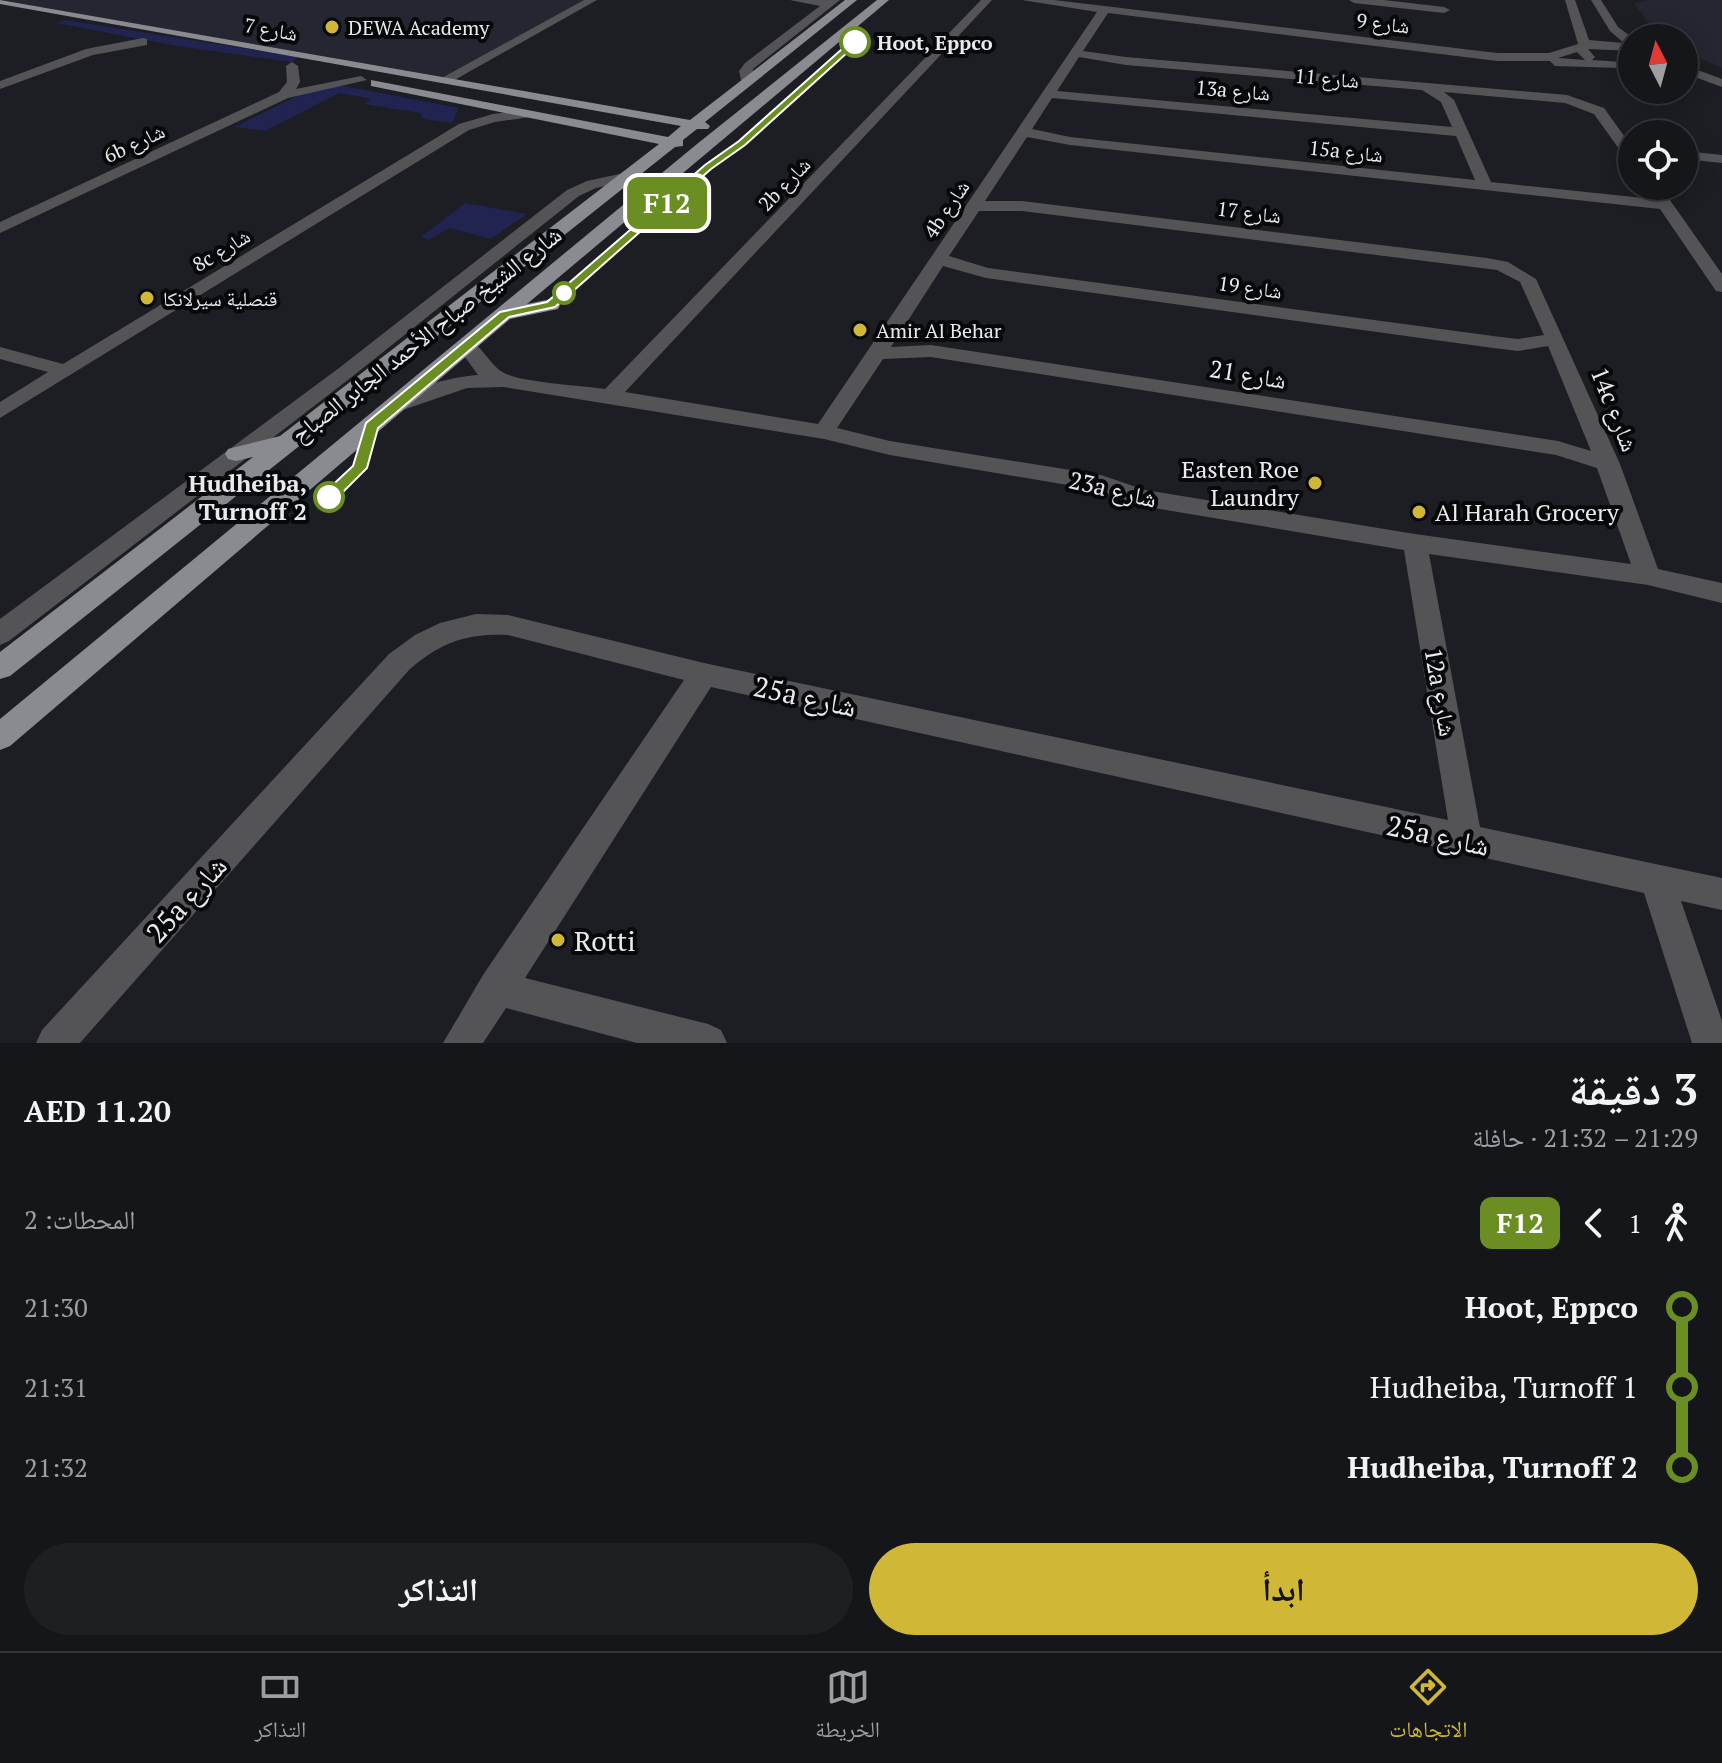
<!DOCTYPE html>
<html lang="ar">
<head>
<meta charset="utf-8">
<style>
	:root { --surface:#15161a; --page:#1e1f23; --text:#f1f3f6; --muted:#9d9fa2; --line:#343539; --accent:#d1b736 }
	body { margin:0; font-family:"PT Serif","Noto Naskh Arabic",serif; background:var(--page); color:var(--text); direction:rtl; height:100vh; display:flex; flex-direction:column; font-size:30px; white-space:nowrap }
	* { box-sizing:border-box; margin:0 }
	p { font-size:26px; color:var(--muted) }
	.icon { flex:none; width:44px; height:44px; fill:none; stroke:currentColor; stroke-width:2; stroke-linecap:round; stroke-linejoin:round }
	.map { position:relative; height:1043px; overflow:hidden; direction:ltr }
	.panel { display:flex; flex-direction:column; background:var(--surface); flex:1 }
	.panel>* { flex:none }
	.badge { padding:0 16px; border-radius:12px; font-size:28px; line-height:52px }
	.needle { width:52px; rotate:354deg }
	.tools { position:absolute; left:1618px; top:24px; display:grid; gap:16px }
	.tools a { display:grid; place-items:center; width:80px; height:80px; border-radius:50%; background:var(--surface); box-shadow:0 4px 20px #0003,0 0 0 2px var(--line); font-size:40px }
	.map>.badge { position:absolute; translate:-50% -50%; box-shadow:0 0 0 4px #fff }
	.legs { display:flex; align-items:center; gap:12px; height:88px; padding:0 24px; font-size:26px }
	.legs p { margin-inline-start:auto }
	.summary { display:flex; align-items:center; justify-content:space-between; height:136px; padding:0 24px }
	h1 { font-size:44px; font-weight:700; line-height:60px }
	.action { display:flex; gap:16px; margin-top:auto; padding:16px 24px }
	.action a { flex:1; height:92px; border-radius:48px; background:var(--accent); color:#111; font-size:32px; font-weight:700; line-height:92px; text-align:center }
	.action a+a { background:var(--page); color:var(--text) }
	ul { padding:0 24px; list-style:none }
	li { display:flex; align-items:center; gap:28px; height:80px; font-size:30px }
	li i { display:grid; place-items:center; width:12px; height:100%; margin:0 10px; background:currentColor }
	li i::after { content:''; width:20px; height:20px; margin:-10px; border:6px solid; border-radius:50%; background:var(--surface) }
	li p { margin-inline-start:auto }
	li:first-child i { background:linear-gradient(#0000 50%,currentColor 0) }
	li:last-child i { background:linear-gradient(currentColor 50%,#0000 0) }
	.tabs { display:flex; justify-content:space-around; align-items:center; height:112px; border-top:2px solid var(--line); background:var(--surface); font-size:22px; color:var(--muted) }
	.tabs a { display:grid; justify-items:center; gap:4px }
	.tabs .on { color:var(--accent) }
	.map>svg:first-child { display:block }
	.built { fill:#242631 }
	.green { fill:#212450 }
	.lines { fill:none; stroke-linecap:round; stroke-linejoin:round }
	.minor { fill:#545457; fill-rule:evenodd }
	.major { fill:#898b91; fill-rule:evenodd }
	.line-1 { fill:#6b8e23; stroke:#fff; stroke-width:2 }
	.poi-dot { fill:#d1b736; stroke:#07080a; stroke-width:3 }
	.stop-1-dot { fill:#fff; stroke:#6b8e23; stroke-width:4 }
	.labels { text-anchor:middle; dominant-baseline:central; stroke-width:8; stroke-linejoin:round; paint-order:stroke }
	.far-street-label { font-size:20px; fill:#eaeaee; stroke:#07080a }
	.far-poi-label { font-size:20px; fill:#eaeaee; stroke:#07080a; text-anchor:start }
	.far-stop-label { font-size:20px; font-weight:bold; fill:#eaeaee; stroke:#07080a; text-anchor:start }
	.street-label { font-size:24px; fill:#eaeaee; stroke:#07080a }
	.poi-label { font-size:24px; fill:#eaeaee; stroke:#07080a; text-anchor:end }
	.stop-label { font-size:24px; font-weight:bold; fill:#eaeaee; stroke:#07080a; text-anchor:end }
	.near-street-label { font-size:28px; fill:#eaeaee; stroke:#07080a }
	.near-poi-label { font-size:28px; fill:#eaeaee; stroke:#07080a; text-anchor:start }
</style>
</head>
<body>
<div class="map">
<svg width="1722" height="1043" viewBox="0 0 1722 1043">
	<rect width="100%" height="100%" fill="#1c1e23"/>
	<!-- built -->
	<g class="built">
		<path d="M 1,0 L 586,0 L 446,79 Z"/>
		<path d="M 1651,0 L 1722,0 L 1722,68 L 1684,52 L 1684,38 L 1661,38 L 1657,35 L 1634,3 Z"/>
	</g>
	<!-- green -->
	<g class="green">
		<path d="M 65,20 L 298,57 L 292,62 L 177,46 L 56,23 Z"/>
		<path d="M 338,85 L 459,108 L 452,123 L 423,119 L 420,113 L 364,104 L 372,99 L 339,93 L 265,131 L 234,127 L 314,88 Z"/>
		<path d="M 465,203 L 527,214 L 491,239 L 450,228 L 428,240 L 421,237 Z"/>
	</g>
	<g class="lines">
		<!-- minor -->
		<g class="minor">
			<path d="M 584,0 L 597,0 L 451,82 L 440,79 Z"/>
			<path d="M 790,0 L 840,0 L 753,69 L 752,84 L 742,84 L 739,71 L 745,63 L 820,6 Z"/>
			<path d="M 981,0 L 992,0 L 625,392 L 818,424 L 1097,12 L 1022,0 L 1054,0 L 1497,53 L 1549,53 L 1578,44 L 1565,0 L 1575,0 L 1589,40 L 1624,43 L 1610,31 L 1591,0 L 1601,0 L 1618,27 L 1633,38 L 1632,51 L 1588,49 L 1595,57 L 1592,60 L 1622,62 L 1622,68 L 1555,66 L 1550,61 L 1497,61 L 1108,13 L 1083,51 L 1126,57 L 1567,95 L 1604,108 L 1632,147 L 1632,161 L 1627,160 L 1594,114 L 1565,103 L 1444,92 L 1454,100 L 1491,182 L 1653,199 L 1644,186 L 1660,186 L 1722,274 L 1722,292 L 1716,291 L 1660,209 L 1070,145 L 1027,137 L 985,201 L 1022,201 L 1487,258 L 1508,262 L 1536,279 L 1620,464 L 1658,569 L 1722,583 L 1722,603 L 1648,585 L 1429,554 L 1480,827 L 1722,878 L 1722,910 L 1681,901 L 1722,1021 L 1722,1043 L 1692,1043 L 1644,893 L 711,687 L 525,978 L 708,1024 L 721,1030 L 727,1043 L 637,1043 L 506,1008 L 483,1043 L 443,1043 L 483,975 L 684,680 L 508,635 C 466,633 440,643 409,670 L 80,1043 L 36,1043 L 42,1030 L 389,654 L 415,635 L 440,623 L 476,614 L 508,615 L 704,663 L 1448,820 L 1404,550 L 1142,506 L 1097,490 L 890,455 L 824,439 L 504,387 L 467,388 L 397,412 L 386,405 C 399,389 457,376 478,375 L 457,346 L 467,340 C 482,344 489,365 504,373 C 525,383 580,385 605,389 ZM 1577,52 L 1585,60 L 1558,58 ZM 1079,57 L 1126,65 L 1422,90 L 1441,102 L 1452,127 L 1057,91 ZM 1052,98 L 1456,136 L 1475,180 L 1070,137 L 1032,129 ZM 979,211 L 1022,211 L 1497,270 L 1520,282 L 1544,335 L 1518,339 L 1493,336 L 988,268 L 949,256 ZM 943,266 L 986,278 L 1493,348 L 1518,351 L 1548,346 L 1591,451 L 1558,441 L 931,345 L 891,347 ZM 931,357 L 1556,455 L 1597,468 L 1631,564 L 1415,534 L 1145,490 L 1101,475 L 890,441 L 837,428 L 883,359 Z"/>
			<path d="M 1349,0 L 1384,0 L 1444,7 L 1450,10 L 1444,13 L 1354,3 Z"/>
			<path d="M 143,38 L 147,39 L 147,45 L 93,55 L 0,89 L 0,81 L 86,49 Z"/>
			<path d="M 292,62 L 298,66 L 300,82 L 296,89 L 361,76 L 367,80 L 288,98 L 0,233 L 0,222 L 279,92 L 287,82 L 286,66 Z"/>
			<path d="M 1684,65 L 1722,79 L 1722,87 L 1684,73 Z"/>
			<path d="M 525,110 L 532,114 L 530,117 L 495,122 L 469,130 L 0,418 L 0,402 L 48,372 L 0,359 L 0,347 L 63,364 L 459,124 L 493,114 Z"/>
			<path d="M 1684,151 L 1722,155 L 1722,163 L 1684,159 Z"/>
			<path d="M 624,173 L 632,178 L 629,181 L 596,188 L 579,196 L 353,376 L 9,641 L 0,645 L 0,619 L 339,368 L 567,190 L 587,181 Z"/>
		</g>
		<!-- major -->
		<g class="major">
			<path d="M 0,0 L 690,120 L 845,0 L 857,0 L 705,122 L 710,126 L 708,129 L 697,129 L 683,140 L 683,146 L 675,147 L 10,676 L 0,679 L 0,652 L 253,457 L 236,461 L 228,459 L 225,454 L 228,449 L 280,436 L 659,144 L 376,87 L 371,86 L 371,80 L 668,137 L 681,126 L 0,4 Z"/>
			<path d="M 877,0 L 889,0 L 527,304 L 551,299 L 560,305 L 558,309 L 510,319 L 10,746 L 0,750 L 0,719 L 697,144 Z"/>
		</g>
	</g>
	<!-- line-1 -->
	<path class="line-1" d="M 852,40 L 859,42 L 745,145 L 711,169 L 555,307 L 509,317 L 378,428 L 367,468 L 335,500 L 324,500 L 324,493 L 353,466 L 366,423 L 500,312 L 547,302 L 705,165 L 739,141 Z"/>
	<!-- markers -->
	<g class="poi-dot">
		<circle cx="332" cy="27" r="8"/>
		<circle cx="147" cy="298" r="8"/>
		<circle cx="860" cy="330" r="8"/>
		<circle cx="1315" cy="483" r="8"/>
		<circle cx="1419" cy="512" r="8"/>
		<circle cx="558" cy="940" r="8"/>
	</g>
	<g class="stop-1-dot">
		<circle cx="855" cy="42" r="14"/>
		<circle cx="564" cy="293" r="10"/>
		<circle cx="329" cy="497" r="14"/>
	</g>
	<g class="labels">
		<!-- far-street labels -->
		<g class="far-street-label">
			<text transform="translate(1383 23) rotate(7)">شارع 9</text>
			<text transform="translate(271 29) rotate(10)">شارع 7</text>
			<text transform="translate(1327 78) rotate(5)">شارع 11</text>
			<text transform="translate(1233 90) rotate(5)">13a شارع</text>
			<text transform="translate(134 143) rotate(-25)">6b شارع</text>
			<text transform="translate(1346 151) rotate(6)">15a شارع</text>
			<text transform="translate(784 184) rotate(-46)">2b شارع</text>
			<text transform="translate(946 209) rotate(-56)">4b شارع</text>
			<text transform="translate(1249 212) rotate(7)">شارع 17</text>
			<text transform="translate(221 250) rotate(-31)">8c شارع</text>
			<text transform="translate(1250 287) rotate(8)">شارع 19</text>
		</g>
		<!-- far-poi labels -->
		<g class="far-poi-label">
			<text x="348" y="27">DEWA Academy</text>
			<text x="163" y="298">قنصلية سيرلانكا</text>
			<text x="876" y="330">Amir Al Behar</text>
		</g>
		<!-- far-stop labels -->
		<g class="far-stop-label">
			<text x="877" y="42">Hoot, Eppco</text>
		</g>
		<!-- street labels -->
		<g class="street-label">
			<text transform="translate(426 334) rotate(-38)">شارع الشيخ صباح الأحمد الجابر الصباح</text>
			<text transform="translate(1248 374) rotate(9)">شارع 21</text>
			<text transform="translate(1615 409) rotate(68)">14c شارع</text>
			<text transform="translate(1113 489) rotate(13)">23a شارع</text>
			<text transform="translate(1441 692) rotate(80)">12a شارع</text>
		</g>
		<!-- poi labels -->
		<g class="poi-label">
			<text x="1299" y="469">Easten Roe<tspan x="1299" dy="28">Laundry</tspan></text>
			<text x="1435" y="512" text-anchor="start">Al Harah Grocery</text>
		</g>
		<!-- stop labels -->
		<g class="stop-label">
			<text x="307" y="483">Hudheiba,<tspan x="307" dy="28">Turnoff 2</tspan></text>
		</g>
		<!-- near-street labels -->
		<g class="near-street-label">
			<text transform="translate(805 696) rotate(12)">25a شارع</text>
			<text transform="translate(1438 835) rotate(12)">25a شارع</text>
			<text transform="translate(186 899) rotate(-48)">25a شارع</text>
		</g>
		<!-- near-poi labels -->
		<g class="near-poi-label">
			<text x="574" y="940">Rotti</text>
		</g>
	</g>
</svg>
<div class="tools">
<a><svg class="needle" viewBox="-14 -14 28 28"><path d="M0-13l5 13h-10z" fill="#e53935"/><path d="M0 13l5-13h-10z" fill="#9d9fa2"/></svg></a>
<a><svg class="icon" aria-label="locate" viewBox="0 0 24 24"><circle cx="12" cy="12" r="6"/><path d="M12 2v4M12 18v4M2 12h4M18 12h4"/></svg></a>
</div>
<b class="badge" style="left:667px;top:203px;background:#6b8e23;color:#fff">F12</b>
</div>
<section class="panel">
<div class="summary"><div><h1>3 دقيقة</h1><p>21:29 – 21:32 · حافلة</p></div><b>AED 11.20</b></div>
<div class="legs"><svg class="icon" aria-label="walk" viewBox="0 0 24 24"><circle cx="13" cy="4" r="2"/><path d="M13 8l-2 6 4 7M11 14l-3 7M7 12l3-4h3l4 4"/></svg>1<svg class="icon" aria-label="back" viewBox="0 0 24 24"><path d="M15 5l-7 7 7 7"/></svg><b class="badge" style="background:#6b8e23;color:#fff">F12</b><p>المحطات: 2</p></div>
<ul>
<li><i style="color:#6b8e23"></i><b>Hoot, Eppco</b><p>21:30</p></li>
<li><i style="color:#6b8e23"></i><span>Hudheiba, Turnoff 1</span><p>21:31</p></li>
<li><i style="color:#6b8e23"></i><b>Hudheiba, Turnoff 2</b><p>21:32</p></li>
</ul>
<div class="action"><a>ابدأ</a><a>التذاكر</a></div>
</section>
<nav class="tabs">
<a class="on"><svg class="icon" aria-label="directions" viewBox="0 0 24 24"><path d="M12 3l9 9-9 9-9-9zM9 14v-3h6M13 9l2 2-2 2"/></svg>الاتجاهات</a>
<a><svg class="icon" aria-label="map" viewBox="0 0 24 24"><path d="M3 6l6-2 6 2 6-2v14l-6 2-6-2-6 2zM9 4v14M15 6v14"/></svg>الخريطة</a>
<a><svg class="icon" aria-label="tickets" viewBox="0 0 24 24"><path d="M3 7h18v10H3zM15 7v10"/></svg>التذاكر</a>
</nav>
</body>
</html>
